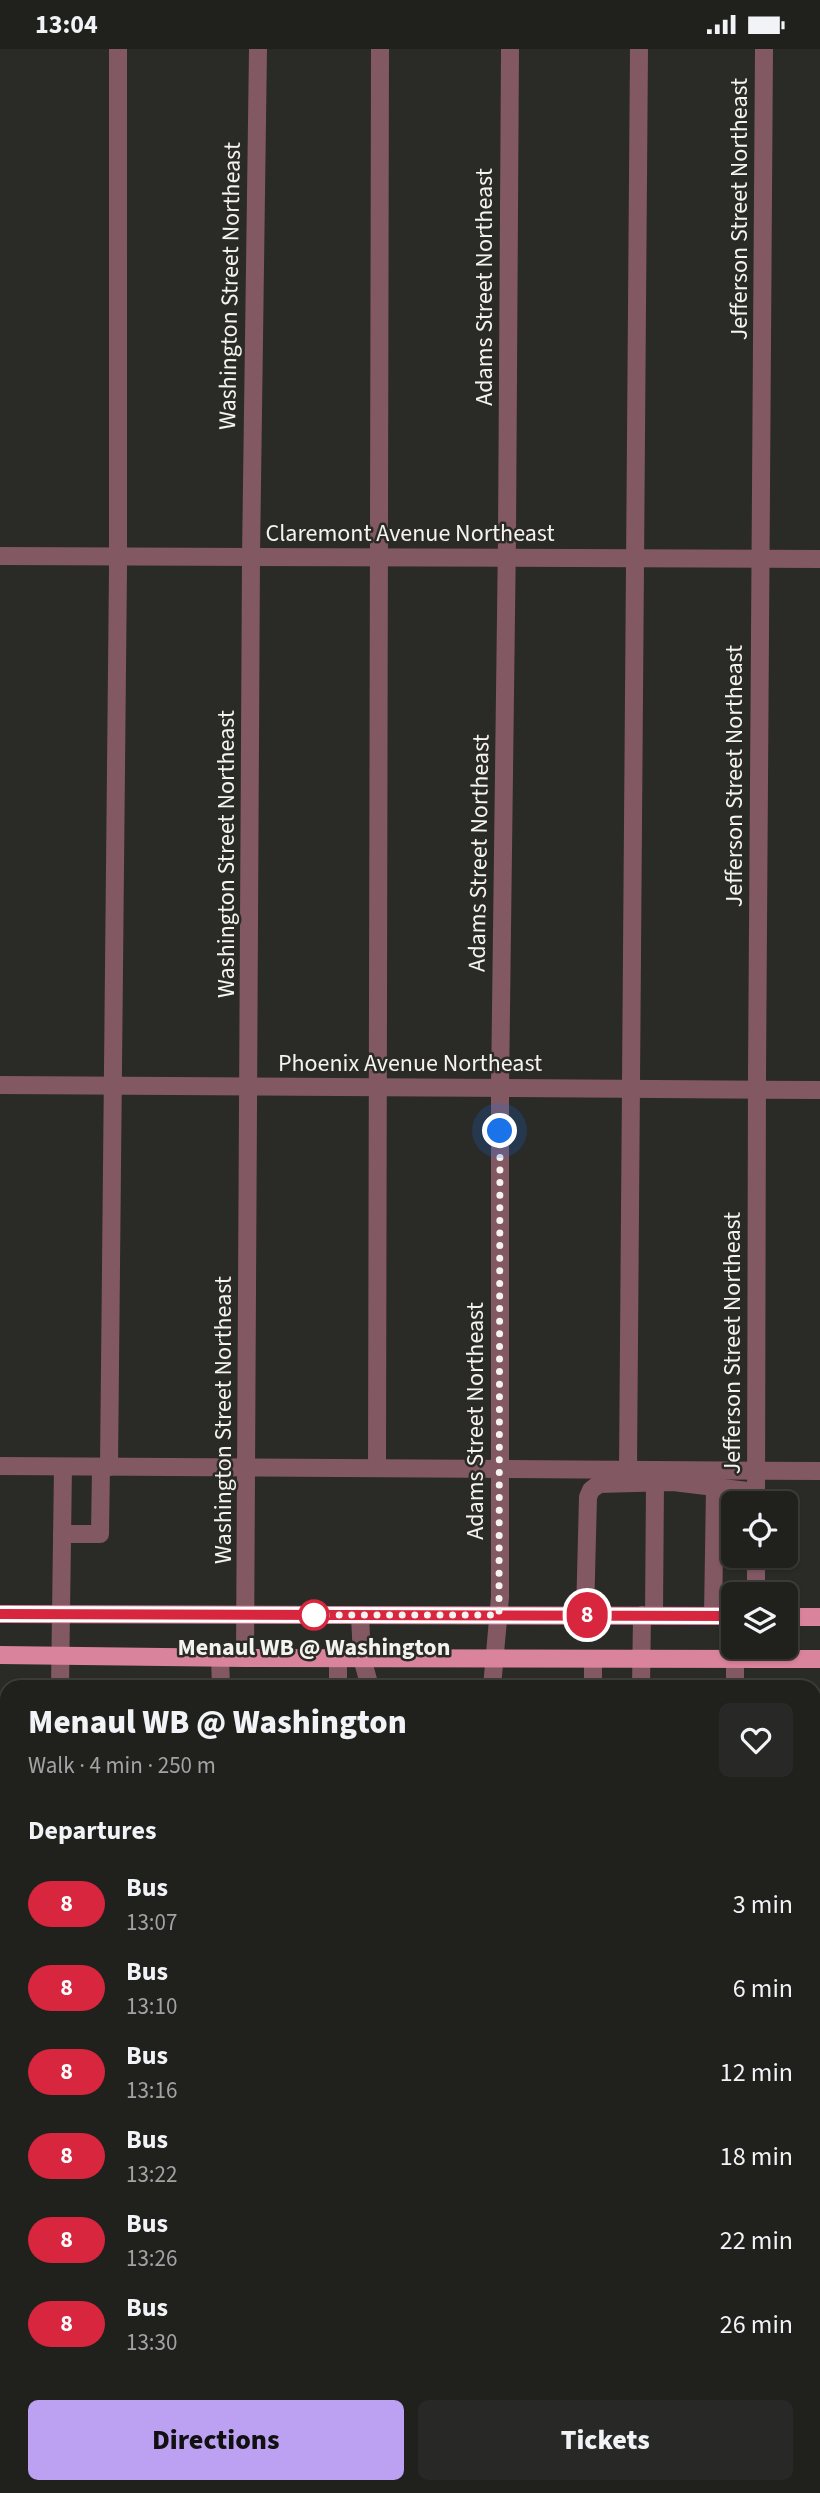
<!DOCTYPE html>
<html lang="en">
<head>
<meta charset="utf-8">
<style>
	:root { --surface:#20201d; --page:#282826; --text:#f1f3f6; --muted:#a2a3a4; --line:#3d3e3b; --accent:#bca0f2 }
	body { margin:0; font-family:"Source Sans 3",sans-serif; background:var(--page); color:var(--text); height:100vh; display:flex; flex-direction:column; font-size:26px; white-space:nowrap }
	* { box-sizing:border-box; margin:0 }
	p { font-size:23px; color:var(--muted) }
	.icon { flex:none; width:38px; height:38px; fill:none; stroke:currentColor; stroke-width:2; stroke-linecap:round; stroke-linejoin:round }
	.map { position:relative; flex:1; overflow:hidden }
	.panel { position:absolute; left:0px; top:1631px; width:821px; height:814px; display:flex; flex-direction:column; background:var(--surface); border-radius:21px 21px 0 0; box-shadow:0 2px 5px #0004,0 0 0 2px var(--line) }
	.panel>* { flex:none }
	.badge { padding:0 14px; border-radius:23px; font-size:24px; line-height:46px }
	.controls { position:absolute; left:721px; top:1442px; display:grid; gap:14px }
	.controls a { display:grid; place-items:center; width:77px; height:77px; border-radius:10px; background:var(--surface); box-shadow:0 2px 5px #0004,0 0 0 2px var(--line); font-size:35px }
	.you { position:absolute; width:35px; height:35px; margin:-18px; border:5px solid #fff; border-radius:50%; background:#1a73e8; box-shadow:0 0 0 10px #1a73e833 }
	.map>.badge { position:absolute; translate:-50% -50%; box-shadow:0 0 0 4px #fff }
	h2 { padding:0 28px; font-size:26px; line-height:63px }
	.round { display:grid; place-items:center; flex:none; width:74px; height:74px; border-radius:10px; background:var(--page) }
	.headline { display:flex; align-items:center; justify-content:space-between; height:119px; padding:0 28px }
	h1 { font-size:33px; font-weight:800; line-height:52px }
	.cta { display:flex; gap:14px; margin-top:auto; padding:14px 28px }
	.cta a { flex:1; height:80px; border-radius:10px; background:var(--accent); color:#111; font-size:28px; font-weight:800; line-height:80px; text-align:center }
	.cta a+a { background:var(--page); color:var(--text) }
	ul { padding:0; list-style:none }
	li { display:flex; align-items:center; gap:21px; height:84px; padding:0 28px }
	li div { flex:1 }
	li b { display:block; font-size:26px }
	li em { font-style:normal }
	li .badge { min-width:77px; font-weight:700; text-align:center }
	.status { display:flex; justify-content:space-between; align-items:center; height:49px; padding:0 35px; background:var(--surface); direction:ltr }
	.status svg { height:19px; fill:currentColor }
	.map>svg:first-child { display:block }
	.water { fill:#3465af }
	.lines { fill:none; stroke-linecap:round; stroke-linejoin:round }
	.minor { stroke:#825863; stroke-width:18 }
	.major { stroke:#da839c; stroke-width:18 }
	.line-casing { stroke:#fff; stroke-width:16 }
	.line { stroke:#d7263d; stroke-width:10 }
	.walk { stroke:#f4f3f1; stroke-width:7; stroke-dasharray:0 12.6 }
	.stop-dot { fill:#fff; stroke:#d7263d; stroke-width:3.5 }
	.labels { text-anchor:middle; dominant-baseline:central; stroke-width:5; stroke-linejoin:round; paint-order:stroke }
	.street-label { font-size:24px; fill:#f4f3f1; stroke:#2a2a27 }
	.stop-label { font-size:24px; font-weight:bold; fill:#f4f3f1; stroke:#2a2a27 }
</style>
</head>
<body>
<div class="status"><b>13:04</b><svg viewBox="0 0 49 12"><path d="M0 12V9h3v3zM5 12V6h3v6zM10 12V3h3v9zM15 12V0h3v12zM26 1h20v11H26zM47 4h2v5h-2z"/></svg></div>
<div class="map">
<svg width="820" height="2444" viewBox="0 0 820 2444">
	<rect width="100%" height="100%" fill="#2a2a27"/>
	<!-- water -->
	<path class="water" d="M 0,2418 L 7,2419 L 7,2438 L 535,2438 L 535,2444 L 0,2444 Z"/>
	<g class="lines">
		<!-- minor -->
		<g class="minor">
			<path d="M 0,507 L 820,510"/>
			<path d="M 0,1036 L 820,1041"/>
			<path d="M 0,1417 L 820,1422"/>
			<path d="M 109,1418 L 118,520 L 118,0"/>
			<path d="M 377,1419 L 380,0"/>
			<path d="M 628,1421 L 639,0"/>
			<path d="M 756,1454 L 757,1025 L 764,0"/>
			<path d="M 62,1485 L 100,1485 L 101,1418"/>
			<path d="M 756,1507 L 756,1545"/>
			<path d="M 360,1566 L 362,1609 L 370,1638"/>
			<path d="M 585,1566 L 588,1448 L 591,1441 L 599,1435 L 673,1433 L 756,1443"/>
			<path d="M 654,1566 L 655,1434"/>
			<path d="M 713,1567 L 715,1438"/>
			<path d="M 220,1609 L 221,1638"/>
			<path d="M 245,1609 L 251,508 L 258,0"/>
			<path d="M 338,1609 L 338,1638"/>
			<path d="M 593,1610 L 593,1638"/>
			<path d="M 60,1638 L 63,1418"/>
			<path d="M 492,1638 L 500,1548 L 500,1039 L 507,487 L 510,0"/>
			<path d="M 641,1638 L 642,1566"/>
			<path d="M 735,1638 L 735,1610"/>
			<path d="M 0,1753 L 7,1753"/>
			<path d="M 0,1786 L 7,1786"/>
			<path d="M 0,1829 L 7,1829"/>
			<path d="M 814,1848 L 820,1848"/>
			<path d="M 0,2121 L 7,2121"/>
			<path d="M 814,2138 L 820,2138"/>
			<path d="M 55,2438 L 55,2444"/>
			<path d="M 638,2444 L 638,2438"/>
		</g>
		<!-- major -->
		<g class="major">
			<path d="M 0,1565 L 733,1567"/>
			<path d="M 786,1568 L 820,1568"/>
			<path d="M 0,1606 L 245,1609 L 820,1610"/>
		</g>
	</g>
	<g class="lines">
		<defs>
			<path id="line" d="M 0,1565 L 733,1567"/>
		</defs>
		<!-- line casing -->
		<use href="#line" class="line-casing"/>
		<!-- line -->
		<use href="#line" class="line"/>
		<!-- walk -->
		<path class="walk" d="M 314,1566 L 499,1566 L 500,1082"/>
	</g>
	<!-- markers -->
	<circle class="stop-dot" cx="314" cy="1566" r="14"/>
	<g class="labels">
		<!-- street labels -->
		<g class="street-label">
			<text transform="translate(739 160) rotate(-90)">Jefferson Street Northeast</text>
			<text transform="translate(230 237) rotate(-89)">Washington Street Northeast</text>
			<text transform="translate(484 238) rotate(-90)">Adams Street Northeast</text>
			<text x="410" y="484">Claremont Avenue Northeast</text>
			<text transform="translate(734 727) rotate(-90)">Jefferson Street Northeast</text>
			<text transform="translate(479 804) rotate(-89)">Adams Street Northeast</text>
			<text transform="translate(226 805) rotate(-90)">Washington Street Northeast</text>
			<text x="410" y="1014">Phoenix Avenue Northeast</text>
			<text transform="translate(732 1294) rotate(-90)">Jefferson Street Northeast</text>
			<text transform="translate(223 1371) rotate(-90)">Washington Street Northeast</text>
			<text transform="translate(475 1372) rotate(-90)">Adams Street Northeast</text>
		</g>
		<!-- stop labels -->
		<g class="stop-label">
			<text x="314" y="1598">Menaul WB @ Washington</text>
		</g>
	</g>
</svg>
<div class="controls">
<a><svg class="icon" aria-label="locate" viewBox="0 0 24 24"><circle cx="12" cy="12" r="6"/><path d="M12 2v4M12 18v4M2 12h4M18 12h4"/></svg></a>
<a><svg class="icon" aria-label="layers" viewBox="0 0 24 24"><path d="M12 4l9 5-9 5-9-5zM3 14l9 5 9-5"/></svg></a>
</div>
<div class="you" style="left:500px;top:1082px"></div>
<b class="badge" style="left:587px;top:1566px;background:#d7263d;color:#fff">8</b>
<section class="panel">
<div class="headline"><div><h1>Menaul WB @ Washington</h1><p>Walk · 4 min · 250 m</p></div><a class="round"><svg class="icon" aria-label="heart" viewBox="0 0 24 24"><path d="M12 20l-8-8c-3-5 5-10 8-4 3-6 11-1 8 4z"/></svg></a></div>
<h2>Departures</h2>
<ul>
<li><span class="badge" style="background:#d7263d;color:#fff">8</span><div><b>Bus</b><p>13:07</p></div><em>3 min</em></li>
<li><span class="badge" style="background:#d7263d;color:#fff">8</span><div><b>Bus</b><p>13:10</p></div><em>6 min</em></li>
<li><span class="badge" style="background:#d7263d;color:#fff">8</span><div><b>Bus</b><p>13:16</p></div><em>12 min</em></li>
<li><span class="badge" style="background:#d7263d;color:#fff">8</span><div><b>Bus</b><p>13:22</p></div><em>18 min</em></li>
<li><span class="badge" style="background:#d7263d;color:#fff">8</span><div><b>Bus</b><p>13:26</p></div><em>22 min</em></li>
<li><span class="badge" style="background:#d7263d;color:#fff">8</span><div><b>Bus</b><p>13:30</p></div><em>26 min</em></li>
</ul>
<div class="cta"><a>Directions</a><a>Tickets</a></div>
</section>
</div>
</body>
</html>
